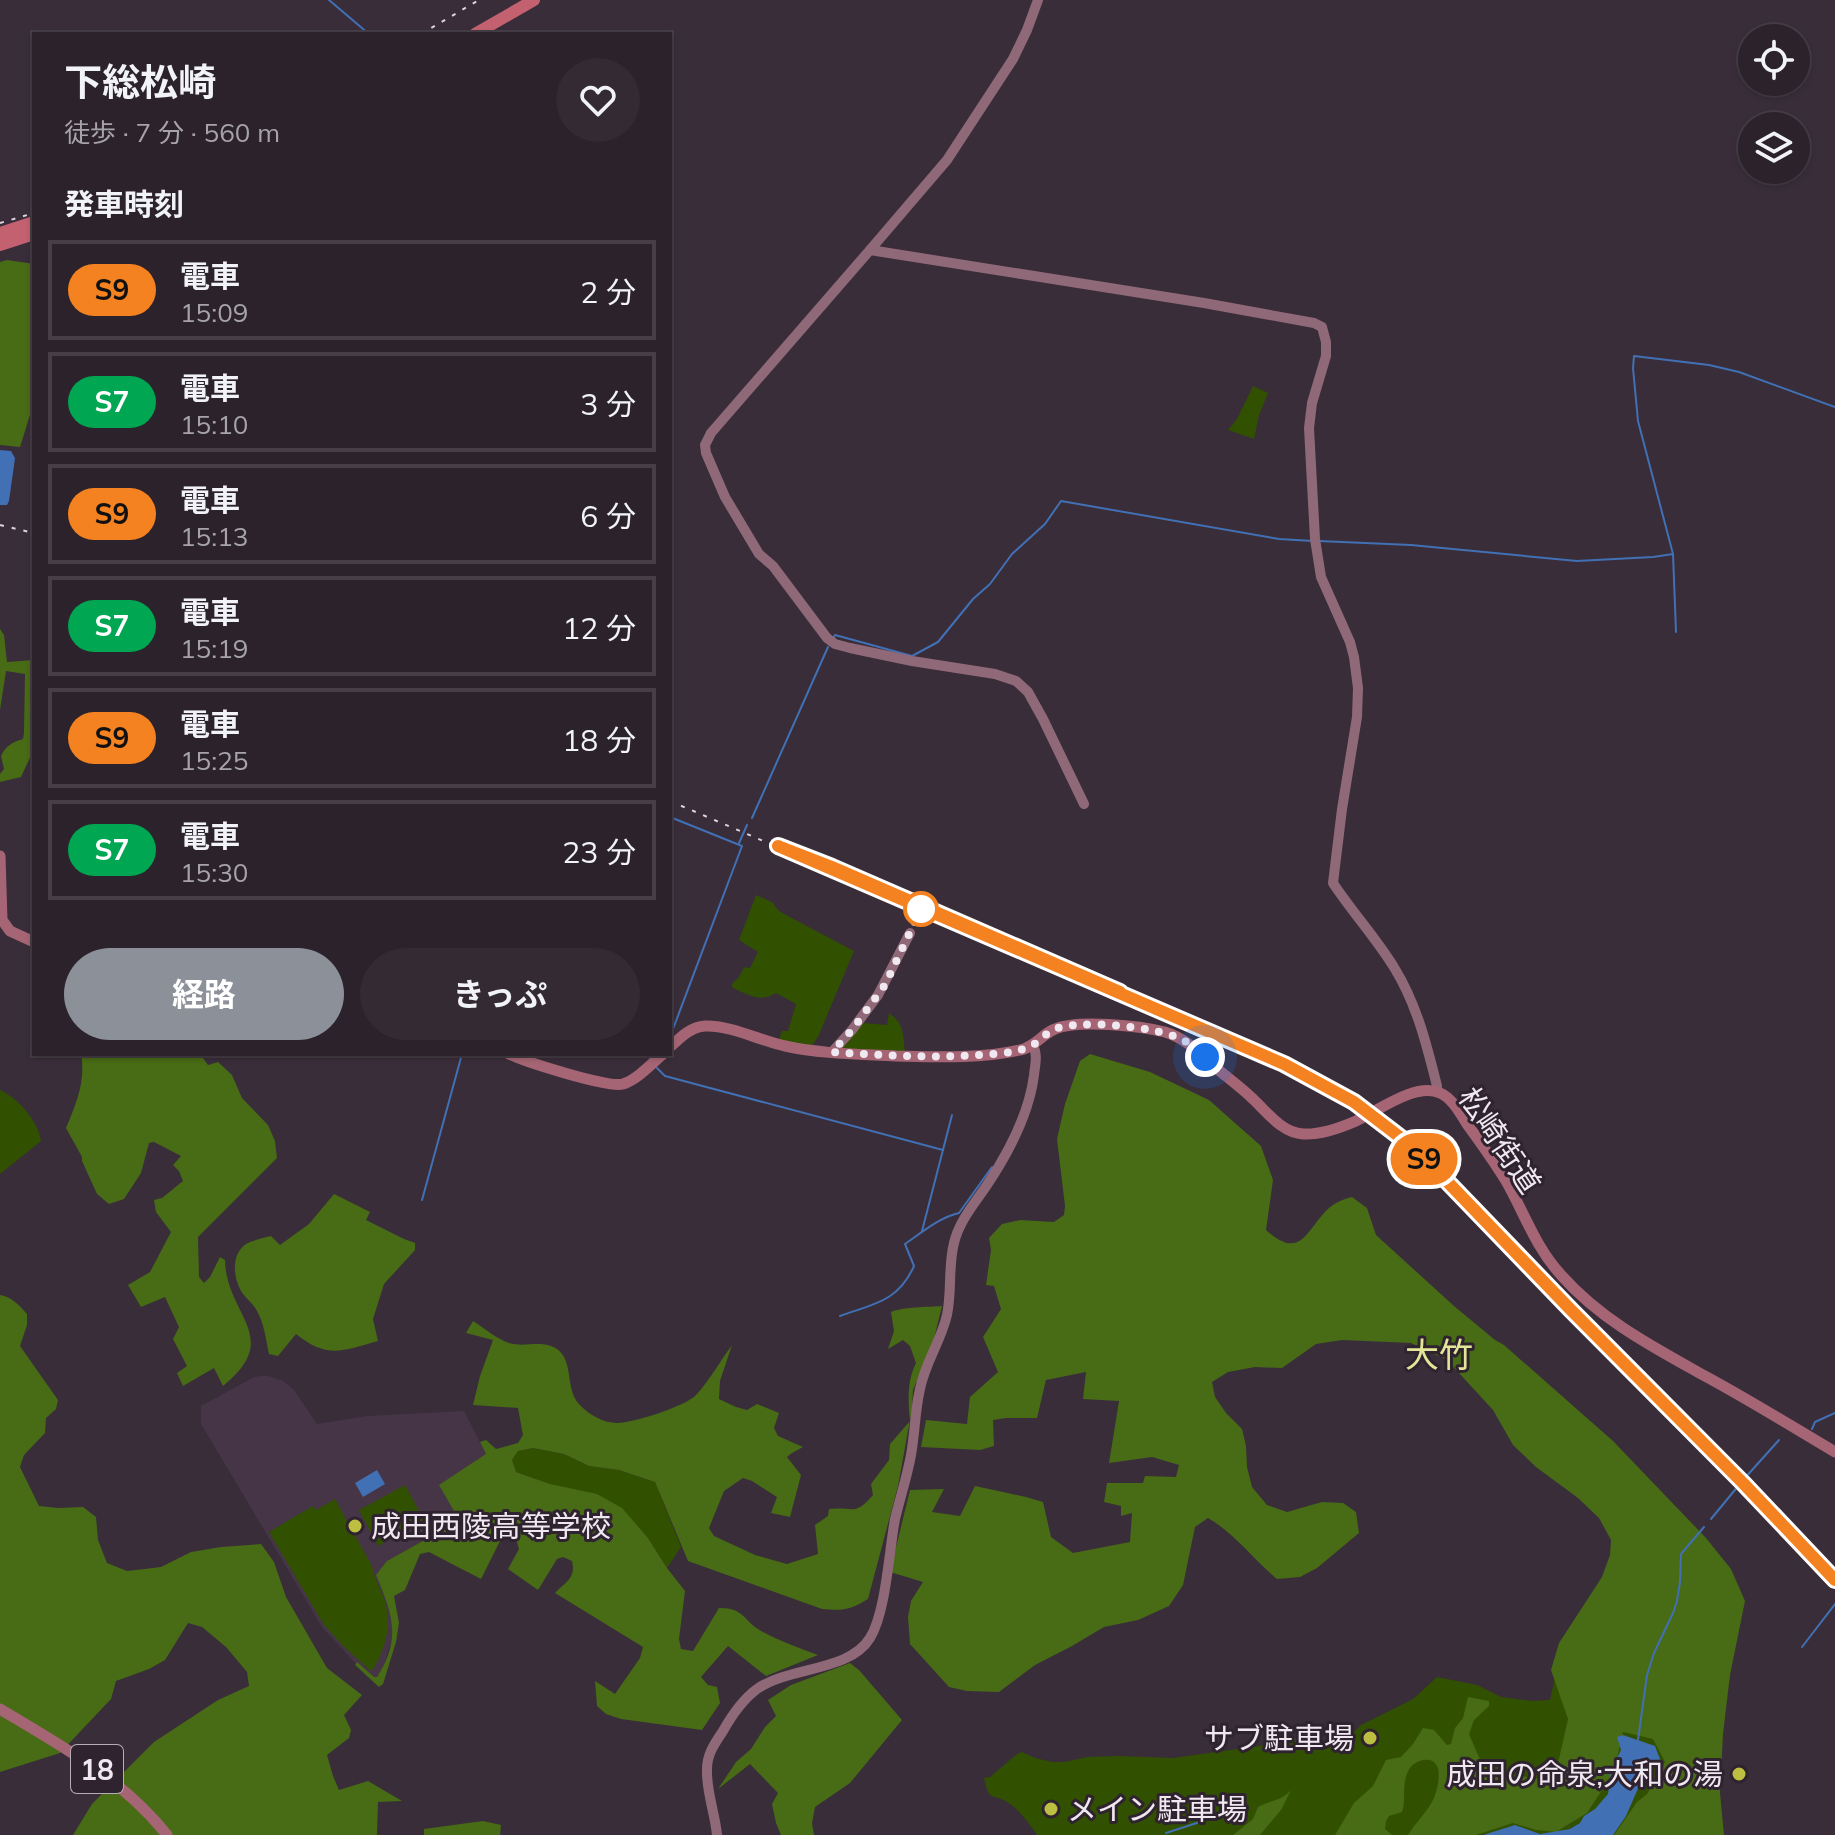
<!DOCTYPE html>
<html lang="ja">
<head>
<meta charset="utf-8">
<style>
	:root { --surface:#2b222b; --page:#332a33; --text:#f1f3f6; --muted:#a6a4a9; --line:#473f47; --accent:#8c9099 }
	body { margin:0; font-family:Mulish,"Noto Sans JP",sans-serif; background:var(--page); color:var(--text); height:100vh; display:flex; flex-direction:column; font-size:30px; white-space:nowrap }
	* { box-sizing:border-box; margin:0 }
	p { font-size:26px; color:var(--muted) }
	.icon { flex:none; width:44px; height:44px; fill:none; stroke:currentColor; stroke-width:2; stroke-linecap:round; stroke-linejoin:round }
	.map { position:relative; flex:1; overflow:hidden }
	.drawer { position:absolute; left:32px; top:32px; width:640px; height:1024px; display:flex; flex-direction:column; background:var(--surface); border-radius:0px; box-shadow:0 2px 6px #0004,0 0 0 2px var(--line) }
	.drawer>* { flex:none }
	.badge { padding:0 16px; border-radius:26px; font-size:28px; line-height:52px }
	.controls { position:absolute; left:1738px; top:24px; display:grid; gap:16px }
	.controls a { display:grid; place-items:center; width:72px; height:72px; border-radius:50%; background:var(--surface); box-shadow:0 2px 6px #0004,0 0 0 2px var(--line); font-size:40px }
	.you { position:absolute; width:40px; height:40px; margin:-20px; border:6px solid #fff; border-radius:50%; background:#1a73e8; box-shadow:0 0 0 12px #1a73e833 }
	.map>.badge { position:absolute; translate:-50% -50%; box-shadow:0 0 0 4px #fff }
	h2 { padding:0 32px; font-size:30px; line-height:72px }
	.round { display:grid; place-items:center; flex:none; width:84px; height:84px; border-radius:42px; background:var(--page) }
	.overview { display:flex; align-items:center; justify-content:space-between; height:136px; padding:0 32px }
	h1 { font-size:38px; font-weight:700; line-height:60px }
	.cta { display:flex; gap:16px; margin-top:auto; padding:16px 32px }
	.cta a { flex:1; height:92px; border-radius:48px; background:var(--accent); color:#fff; font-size:32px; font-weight:700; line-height:92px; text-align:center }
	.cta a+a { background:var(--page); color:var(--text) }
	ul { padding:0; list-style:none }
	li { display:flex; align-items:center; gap:24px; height:100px; margin:0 16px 12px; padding:0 16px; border:4px solid var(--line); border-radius:0px }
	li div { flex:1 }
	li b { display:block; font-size:30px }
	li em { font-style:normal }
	li .badge { min-width:88px; font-weight:700; text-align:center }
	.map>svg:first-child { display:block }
	.built { fill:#463547 }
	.green { fill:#315000 }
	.forest { fill:#486b15 }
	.water { fill:#4170b4 }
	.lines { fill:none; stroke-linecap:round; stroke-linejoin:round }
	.stream { stroke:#4170b4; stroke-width:2 }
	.secondary { stroke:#906978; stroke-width:10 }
	.primary { stroke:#a66574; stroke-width:11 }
	.highway { stroke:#c36170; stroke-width:12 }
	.rail { stroke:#ddd4dd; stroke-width:2; stroke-dasharray:4 8; stroke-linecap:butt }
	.line-casing { stroke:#fff; stroke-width:18 }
	.line { stroke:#f58220; stroke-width:12 }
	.walk { stroke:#f0e8f0; stroke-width:8; stroke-dasharray:0 14.4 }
	.stop-dot { fill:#fff; stroke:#f58220; stroke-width:4 }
	.poi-dot { fill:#bdbf43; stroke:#2f232f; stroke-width:3 }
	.labels { text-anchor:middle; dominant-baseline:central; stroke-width:6; stroke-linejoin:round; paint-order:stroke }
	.shield { fill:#2f232f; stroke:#b6adb6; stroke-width:2 }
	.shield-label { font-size:28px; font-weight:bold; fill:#f0e8f0 }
	.street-label { font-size:30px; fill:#f0e8f0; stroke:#2f232f }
	.poi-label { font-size:30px; fill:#f0e8f0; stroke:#2f232f; text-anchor:start }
	.quarter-label { font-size:34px; fill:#e3e697; stroke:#2f232f }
</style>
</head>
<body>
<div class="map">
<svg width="1835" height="1835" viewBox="0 0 1835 1835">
	<rect width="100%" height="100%" fill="#392d39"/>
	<!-- built -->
	<path class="built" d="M 261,1376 L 268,1376 L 283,1381 L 294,1390 L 317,1424 L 367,1416 L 464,1411 L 486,1454 L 458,1518 L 446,1528 L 387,1561 L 387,1601 L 393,1624 L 391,1642 L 383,1668 L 377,1677 L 370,1679 L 322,1627 L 201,1424 L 201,1406 L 254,1377 Z"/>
	<!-- green -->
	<g class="green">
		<path d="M 1253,386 L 1268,393 L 1259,415 L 1254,439 L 1228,430 L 1237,419 Z"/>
		<path d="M 756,895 L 772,902 L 779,911 L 786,915 L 854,951 L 818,1037 L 810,1048 L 779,1040 L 782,1031 L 788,1031 L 796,1004 L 776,993 C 761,1003 748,995 733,988 L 731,985 L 739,977 L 744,967 L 750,968 L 758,952 L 739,940 Z"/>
		<path d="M 889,1013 C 904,1023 903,1035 905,1052 L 843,1050 L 842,1045 L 863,1023 L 887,1025 Z"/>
		<path d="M 0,1090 C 18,1098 38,1121 41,1141 L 0,1174 Z"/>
		<path d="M 533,1448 L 564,1454 L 589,1466 L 619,1470 L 655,1482 L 681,1547 L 667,1568 L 648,1538 L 550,1484 L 516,1472 L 511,1460 L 518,1451 Z"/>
		<path d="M 405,1485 L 424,1520 L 378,1546 L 359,1510 Z"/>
		<path d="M 335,1499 L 372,1566 C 374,1579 382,1590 385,1602 C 392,1628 385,1648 373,1670 L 370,1670 L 344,1647 L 324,1625 L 269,1532 L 313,1506 L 316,1510 Z"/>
		<path d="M 1706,1550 L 1659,1835 L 1037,1835 C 1030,1824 1020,1811 1010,1804 C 992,1791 990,1805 984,1778 L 990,1777 L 1017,1754 L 1022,1752 L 1035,1758 L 1052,1762 L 1065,1762 L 1087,1757 L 1118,1756 L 1173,1758 L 1266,1745 L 1295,1738 L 1341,1745 L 1361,1725 L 1413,1699 L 1437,1677 L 1477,1685 L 1501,1697 L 1532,1701 L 1550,1700 L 1559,1659 Z"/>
	</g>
	<!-- forest -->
	<g class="forest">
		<path d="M 7,260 L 34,264 L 34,402 L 20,447 L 0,445 L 0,262 Z"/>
		<path d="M 0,629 L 4,635 L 7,662 L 34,660 L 34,749 L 21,777 L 0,782 L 0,774 L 4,769 L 1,756 C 6,746 12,742 23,739 L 24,733 L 25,674 L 6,671 L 0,710 Z"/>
		<path d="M 81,1054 L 200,1054 L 208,1065 L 218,1062 L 232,1075 L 242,1098 L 268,1125 L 275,1141 L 277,1158 L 198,1237 L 199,1277 L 204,1283 L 210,1277 L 220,1257 L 225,1260 C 226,1316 284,1337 223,1386 L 214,1368 L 183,1386 L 177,1373 L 187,1366 L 173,1339 L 179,1327 L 165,1297 L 141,1307 L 128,1285 L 150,1272 L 171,1232 L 156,1212 L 154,1200 L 162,1198 L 183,1181 L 179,1171 L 173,1165 L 181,1156 L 154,1142 L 149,1143 L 141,1173 L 124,1199 L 109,1204 L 97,1194 L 82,1161 L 82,1157 L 66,1128 C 76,1104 86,1081 81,1054 Z"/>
		<path d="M 1090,1054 L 1150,1072 L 1209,1100 L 1261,1146 L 1273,1180 L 1266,1230 C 1302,1262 1306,1229 1329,1208 C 1336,1202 1344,1199 1352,1197 L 1367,1208 L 1376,1235 L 1454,1306 L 1495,1340 L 1504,1345 L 1613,1441 L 1706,1538 L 1731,1569 L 1745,1601 L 1730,1675 L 1723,1734 L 1720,1793 L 1724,1835 L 1614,1835 L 1637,1802 L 1647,1794 L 1665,1762 L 1653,1739 L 1623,1732 L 1614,1772 L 1587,1813 L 1556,1832 L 1536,1830 L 1513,1823 L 1476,1835 L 1408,1835 C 1416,1822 1428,1811 1434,1798 C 1437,1790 1441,1774 1437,1766 C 1432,1755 1415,1760 1410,1768 C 1400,1784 1407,1798 1402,1812 L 1389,1816 L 1386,1821 L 1385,1829 L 1392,1835 L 1335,1835 L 1354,1803 L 1373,1786 L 1386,1760 L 1401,1757 L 1413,1744 L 1423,1728 L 1434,1730 L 1447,1745 L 1451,1744 L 1455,1728 L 1463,1718 L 1468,1697 L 1489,1701 L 1489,1706 L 1474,1720 L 1469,1734 L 1482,1764 L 1508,1774 L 1554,1781 L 1568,1719 L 1551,1670 L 1559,1643 L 1602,1577 L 1610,1555 L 1611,1540 L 1599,1518 L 1578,1498 L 1536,1467 L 1513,1445 L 1493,1410 L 1447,1360 L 1411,1343 L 1342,1340 L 1316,1344 L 1282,1368 L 1255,1367 L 1228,1372 L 1212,1382 L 1215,1397 L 1226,1413 L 1242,1429 L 1246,1446 L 1247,1467 L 1252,1487 L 1267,1505 L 1287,1512 L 1322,1502 L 1343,1503 L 1356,1512 L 1359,1533 L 1317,1568 L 1300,1577 L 1277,1579 C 1253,1559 1234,1533 1208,1518 L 1195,1527 L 1183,1585 L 1169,1606 L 1138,1620 L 1104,1627 L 1072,1646 L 1035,1665 L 999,1692 L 967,1691 L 949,1687 L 910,1644 L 908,1617 L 911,1601 L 923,1582 L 890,1572 L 910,1490 L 944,1489 L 932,1512 L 960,1516 L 975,1486 L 1026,1497 L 1043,1502 L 1051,1537 L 1073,1553 L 1130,1542 L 1132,1513 L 1121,1516 L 1121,1506 L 1104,1502 L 1107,1483 L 1143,1483 L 1145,1476 L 1176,1477 L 1179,1465 L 1152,1457 L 1109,1463 L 1119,1401 L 1083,1399 L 1086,1372 L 1046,1380 L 1037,1418 L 1006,1418 L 993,1420 L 994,1446 L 980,1450 L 921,1447 L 926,1420 L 967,1424 L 970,1397 L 998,1372 L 983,1337 L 1001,1309 L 994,1286 L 986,1285 L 991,1250 L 989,1238 L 1002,1224 L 1020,1220 L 1054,1222 L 1064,1215 L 1065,1206 L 1057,1139 L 1065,1104 L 1080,1061 Z"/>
		<path d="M 334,1194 L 370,1212 L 366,1220 L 404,1239 L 415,1243 L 415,1250 L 384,1284 L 373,1319 L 378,1341 C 342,1351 327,1359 296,1334 L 278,1356 L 269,1354 C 266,1340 264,1323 257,1311 C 253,1303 245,1298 241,1291 C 233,1277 231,1254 246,1244 C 253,1240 263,1238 271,1236 L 280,1245 L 309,1224 Z"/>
		<path d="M 0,1295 C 12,1297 19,1305 27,1314 L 27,1325 L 20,1346 L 58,1400 L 56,1409 L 46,1418 L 45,1433 L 24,1455 L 20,1467 L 39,1506 L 58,1508 L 83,1507 L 96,1517 L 98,1540 L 107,1563 L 127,1571 L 161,1567 L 191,1552 L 221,1547 L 261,1544 L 274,1562 L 286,1597 L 327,1668 L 362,1695 L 344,1715 L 351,1730 L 349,1738 L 327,1755 L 333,1776 L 339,1790 L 368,1781 L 402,1801 L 378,1802 L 377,1835 L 73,1835 L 92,1804 L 154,1742 L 218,1700 L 249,1686 L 247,1672 L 226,1647 L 202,1627 L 188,1623 L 165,1660 L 149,1669 L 116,1681 L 111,1699 L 60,1753 L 0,1772 Z"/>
		<path d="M 942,1306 L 933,1343 L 913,1390 L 912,1409 L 898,1486 L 868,1599 C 850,1610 843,1611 822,1609 L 688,1561 L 655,1482 L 619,1470 L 589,1466 L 564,1454 L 533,1448 L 518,1451 L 512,1460 L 516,1472 L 550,1484 L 597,1494 L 622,1508 L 648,1538 L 667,1568 L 685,1591 L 679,1639 L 681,1649 L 693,1651 L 719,1608 C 746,1608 743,1622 763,1632 C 780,1641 799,1648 818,1655 L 766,1676 L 728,1646 L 701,1677 L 708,1685 L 717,1687 L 720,1703 L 702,1730 L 621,1719 L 606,1714 L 597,1706 L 595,1681 L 615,1694 L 640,1658 L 643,1647 L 555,1593 C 566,1581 576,1579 572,1561 L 563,1557 L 557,1559 L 538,1590 L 508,1569 L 519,1549 L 516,1539 L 503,1535 L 481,1579 L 429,1552 L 420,1554 L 405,1590 L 394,1596 L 399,1623 L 396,1642 L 383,1684 L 379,1687 L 355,1665 L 357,1662 L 374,1677 L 377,1677 C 402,1638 392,1613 376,1575 L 387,1561 L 446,1528 L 458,1518 L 439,1485 L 486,1454 L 480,1442 L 486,1440 L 496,1449 L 518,1443 L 523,1435 L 518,1408 L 473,1405 L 480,1376 L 493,1340 L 466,1333 L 473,1321 C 484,1328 497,1339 509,1343 C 526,1348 541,1339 557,1349 C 574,1361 565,1389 579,1404 C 588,1414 603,1423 617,1423 C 633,1423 686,1406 696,1395 C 710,1380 720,1361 732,1345 L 720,1381 L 719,1399 L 736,1407 L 747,1410 L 757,1404 L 779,1413 L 774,1428 L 778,1436 L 803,1447 L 792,1453 L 787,1457 L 801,1475 L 790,1517 L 771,1513 L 777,1497 L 752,1481 L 743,1478 L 724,1491 L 709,1528 L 714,1536 L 755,1555 L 787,1564 L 818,1554 L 815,1525 L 828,1516 L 829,1509 C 854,1506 854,1517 873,1495 L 871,1484 L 889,1460 L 890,1444 L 910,1421 C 908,1400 907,1381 916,1363 L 910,1346 L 903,1340 L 888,1349 L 894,1331 L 891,1312 C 902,1307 929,1307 942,1306 Z"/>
		<path d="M 850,1663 L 859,1670 L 902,1720 L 850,1783 L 815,1807 L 812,1823 L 814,1835 L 781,1835 L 776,1823 L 772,1804 L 778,1793 L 750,1764 L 718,1789 L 736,1762 L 751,1749 L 765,1727 L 776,1716 L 768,1700 L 791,1685 Z"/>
		<path d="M 1291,1790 L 1281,1810 L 1260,1835 L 1233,1835 L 1253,1819 L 1258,1807 C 1270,1800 1282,1801 1291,1790 Z"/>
		<path d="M 483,1821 L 501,1825 L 500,1835 L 424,1835 L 424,1829 Z"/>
	</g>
	<!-- water -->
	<g class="water">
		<path d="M 0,450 L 11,451 L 15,458 L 9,501 L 7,505 L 0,505 Z"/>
		<path d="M 377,1470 L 385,1484 L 363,1497 L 355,1483 Z"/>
		<path d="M 1623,1735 L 1655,1746 L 1660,1759 L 1658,1764 L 1647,1774 L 1640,1784 L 1626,1816 L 1613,1835 L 1483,1835 L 1515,1825 L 1540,1834 L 1570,1829 L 1580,1823 L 1584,1816 L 1595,1809 L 1608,1794 L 1611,1770 L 1621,1750 L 1617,1737 Z"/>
	</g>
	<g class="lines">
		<!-- stream -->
		<g class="stream">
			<path d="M 329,0 L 369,34"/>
			<path d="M 1319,541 L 1411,545 L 1577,561 L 1653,557 L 1673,554"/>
			<path d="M 1676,632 L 1673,554 L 1638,421 L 1633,368 L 1634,356 L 1709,365 L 1739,372 L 1835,407"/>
			<path d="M 834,637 L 835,635 L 912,656 L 938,642 L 973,599 L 990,584 L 1012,554 L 1045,524 L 1061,501 L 1279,539 L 1313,541"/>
			<path d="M 670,817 L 742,846 L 670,1037"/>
			<path d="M 752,818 L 828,647"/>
			<path d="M 739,843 L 747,825"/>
			<path d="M 215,1057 L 218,1054"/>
			<path d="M 651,1060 L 650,1057 L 653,1054"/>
			<path d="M 657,1068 L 665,1076 L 943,1150"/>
			<path d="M 422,1200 L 462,1054"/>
			<path d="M 922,1231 L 952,1115"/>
			<path d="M 840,1316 C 873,1304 898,1302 914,1266 L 905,1244 C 921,1233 940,1217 959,1213 L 992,1167"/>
			<path d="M 1812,1429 L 1815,1422 L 1835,1413"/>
			<path d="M 1744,1479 L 1779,1440"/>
			<path d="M 1711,1519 L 1739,1485"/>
			<path d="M 1802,1647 L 1835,1604"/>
			<path d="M 1638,1740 L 1647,1675 L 1654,1653 L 1673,1613 L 1677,1601 L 1680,1582 L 1681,1554 L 1704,1527"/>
			<path d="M 1166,1833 L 1212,1818 L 1226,1806 L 1234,1803 L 1234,1799"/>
		</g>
		<!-- secondary -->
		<g class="secondary">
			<path d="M 1038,0 L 1027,30 L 1013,59 L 947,160 L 870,250 L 1204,303 L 1314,323 L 1322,327 L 1326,342 L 1326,356 L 1312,403 L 1309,428 L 1315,539 L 1321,577 L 1350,642 L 1354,657 L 1358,688 L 1357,717 L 1342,809 L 1333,883 C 1352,912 1377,939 1395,969 C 1417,1005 1427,1046 1437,1086 L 1437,1092"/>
			<path d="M 870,250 L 711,433 L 705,445 L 706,453 L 725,497 L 759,554 L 773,566 L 827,638 L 835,644 L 850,648 L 912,661 L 995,674 L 1016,681 L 1028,692 L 1043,719 L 1084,804"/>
			<path d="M 832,1052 L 852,1030 L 878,995 L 910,933"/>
			<path d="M 717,1835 C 715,1813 706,1791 707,1769 C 707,1754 715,1743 723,1731 C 732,1715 742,1700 757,1689 C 790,1666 849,1672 870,1638 C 886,1612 889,1551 895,1519 C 900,1498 907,1477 911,1455 C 915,1433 915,1410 920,1389 C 925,1363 941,1341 947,1315 C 952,1291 948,1266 954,1243 C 959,1221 975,1203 987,1185 C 1009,1152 1029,1115 1034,1075 C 1035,1065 1038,1055 1033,1046"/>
		</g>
		<!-- primary -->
		<g class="primary">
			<path d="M 0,856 L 2,920 L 10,931 L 34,942"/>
			<path d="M 670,1047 C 680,1038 690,1027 705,1026 C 730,1025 761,1041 785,1046 C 821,1054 859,1054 896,1056 C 936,1057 981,1059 1020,1050 C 1035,1047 1042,1034 1055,1029 C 1078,1019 1140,1026 1165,1032 C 1188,1039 1204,1057 1221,1072 C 1232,1081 1243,1089 1253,1099 C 1267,1112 1282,1133 1303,1134 C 1321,1135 1340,1128 1356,1121 C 1378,1111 1415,1082 1440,1093 C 1452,1098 1460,1113 1467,1124 C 1480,1142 1494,1161 1506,1181 C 1525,1214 1535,1247 1562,1276 C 1601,1320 1653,1347 1703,1375 C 1748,1399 1791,1426 1835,1452"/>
			<path d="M 509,1054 C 526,1062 607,1088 623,1084 C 638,1079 651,1064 663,1054"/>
			<path d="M 0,1709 C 60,1745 123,1779 167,1835"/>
		</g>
		<!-- highway -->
		<g class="highway">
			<path d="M 475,34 L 534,0"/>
			<path d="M 0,233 L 34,222"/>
			<path d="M 0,245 L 34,234"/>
		</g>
		<!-- rail -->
		<g class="rail">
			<path d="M 421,34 L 479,0"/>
			<path d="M 0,223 L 34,213"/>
			<path d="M 0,525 L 34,533"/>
			<path d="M 670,801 L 1284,1064 L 1354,1102 L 1387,1126 L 1405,1141 L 1438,1172 L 1571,1310 L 1743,1483 L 1835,1580"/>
		</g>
	</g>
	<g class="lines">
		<defs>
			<path id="line" d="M 1120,992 L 832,867 L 778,846 L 1284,1064 L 1354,1102 L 1405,1141 L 1438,1172 L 1571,1310 L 1743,1483 L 1835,1580"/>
		</defs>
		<!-- line casing -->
		<use href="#line" class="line-casing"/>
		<!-- line -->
		<use href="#line" class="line"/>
		<!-- walk -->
		<path class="walk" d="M 921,909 L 885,985 L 852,1030 L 832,1052 C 889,1056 947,1059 1004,1053 C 1017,1051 1028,1049 1039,1041 C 1044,1037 1048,1032 1053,1030 C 1078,1018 1157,1027 1181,1039 C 1190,1043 1197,1051 1205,1057"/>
	</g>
	<!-- markers -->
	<circle class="stop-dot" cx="921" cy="909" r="16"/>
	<g class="poi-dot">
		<circle cx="355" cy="1526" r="8"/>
		<circle cx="1370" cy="1738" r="8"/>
		<circle cx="1739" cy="1774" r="8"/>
		<circle cx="1051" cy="1809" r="8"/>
	</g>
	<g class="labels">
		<!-- shield labels -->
		<rect class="shield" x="71" y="1745" width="52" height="48" rx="6"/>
		<g class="shield-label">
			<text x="97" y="1769">18</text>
		</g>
		<!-- street labels -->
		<g class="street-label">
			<text transform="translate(1500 1140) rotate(56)">松崎街道</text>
		</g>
		<!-- poi labels -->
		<g class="poi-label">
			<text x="371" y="1526">成田西陵高等学校</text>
			<text x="1354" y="1738" text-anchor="end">サブ駐車場</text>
			<text x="1723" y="1774" text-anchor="end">成田の命泉;大和の湯</text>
			<text x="1067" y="1809">メイン駐車場</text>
		</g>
		<!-- quarter labels -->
		<g class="quarter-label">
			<text x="1439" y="1354">大竹</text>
		</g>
	</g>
</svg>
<div class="controls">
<a><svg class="icon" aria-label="locate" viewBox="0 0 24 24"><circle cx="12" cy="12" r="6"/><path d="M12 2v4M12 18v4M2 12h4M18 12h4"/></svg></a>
<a><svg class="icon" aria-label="layers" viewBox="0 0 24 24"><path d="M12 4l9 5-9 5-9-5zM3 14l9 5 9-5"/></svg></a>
</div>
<div class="you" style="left:1205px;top:1057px"></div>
<b class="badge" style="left:1424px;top:1159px;background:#f58220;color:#111">S9</b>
<section class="drawer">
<div class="overview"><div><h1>下総松崎</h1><p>徒歩 · 7 分 · 560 m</p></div><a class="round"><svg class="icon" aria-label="heart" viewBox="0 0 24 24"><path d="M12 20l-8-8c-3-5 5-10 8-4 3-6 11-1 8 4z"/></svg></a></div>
<h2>発車時刻</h2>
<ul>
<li><span class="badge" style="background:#f58220;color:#111">S9</span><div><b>電車</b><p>15:09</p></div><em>2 分</em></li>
<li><span class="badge" style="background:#00a651;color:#fff">S7</span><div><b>電車</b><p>15:10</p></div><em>3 分</em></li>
<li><span class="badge" style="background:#f58220;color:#111">S9</span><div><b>電車</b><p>15:13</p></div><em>6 分</em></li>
<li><span class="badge" style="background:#00a651;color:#fff">S7</span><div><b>電車</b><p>15:19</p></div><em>12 分</em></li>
<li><span class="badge" style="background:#f58220;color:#111">S9</span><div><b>電車</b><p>15:25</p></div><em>18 分</em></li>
<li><span class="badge" style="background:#00a651;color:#fff">S7</span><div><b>電車</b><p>15:30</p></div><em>23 分</em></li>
</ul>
<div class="cta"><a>経路</a><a>きっぷ</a></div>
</section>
</div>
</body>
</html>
